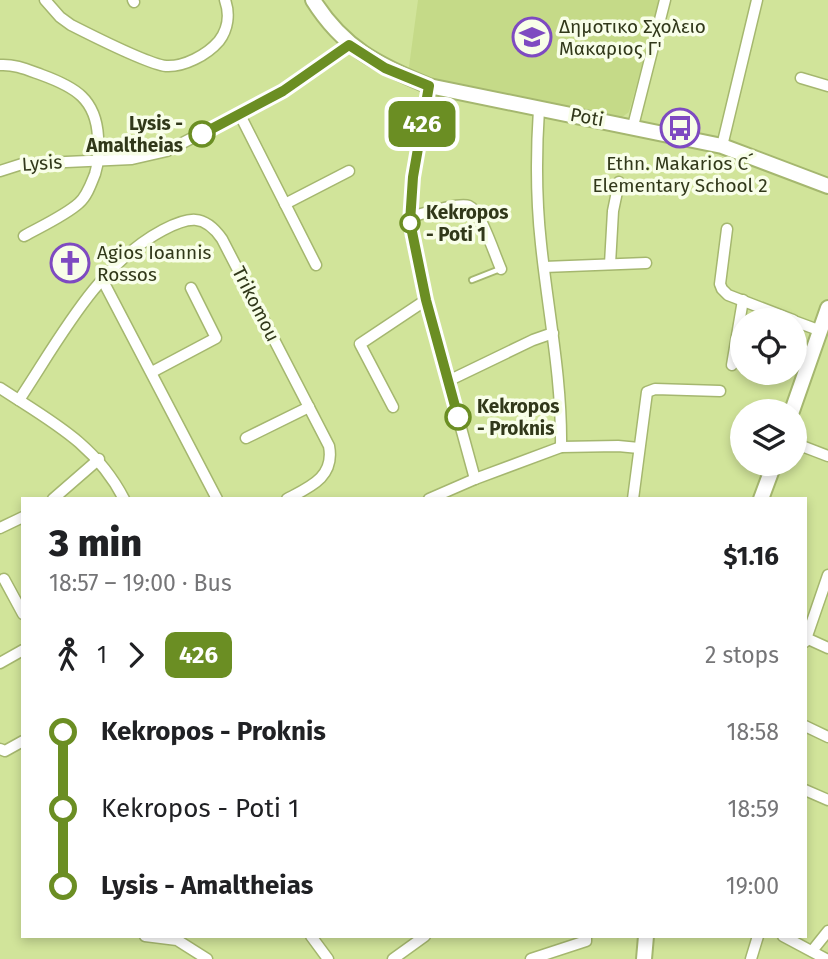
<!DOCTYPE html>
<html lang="en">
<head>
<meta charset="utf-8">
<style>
	:root { --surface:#fff; --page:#f2f2f2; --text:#202124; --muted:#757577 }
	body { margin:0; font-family:"Fira Sans",sans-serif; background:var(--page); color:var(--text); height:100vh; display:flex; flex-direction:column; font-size:26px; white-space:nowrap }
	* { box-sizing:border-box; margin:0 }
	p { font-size:23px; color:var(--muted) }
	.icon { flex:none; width:38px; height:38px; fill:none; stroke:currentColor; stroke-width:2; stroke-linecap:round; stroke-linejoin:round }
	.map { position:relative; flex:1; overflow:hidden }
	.sheet { position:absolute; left:21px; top:497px; width:786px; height:441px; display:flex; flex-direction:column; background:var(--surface); border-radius:0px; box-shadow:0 4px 10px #0003 }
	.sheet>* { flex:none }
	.badge { padding:0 14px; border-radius:10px; font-size:24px; line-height:46px }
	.controls { position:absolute; left:730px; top:308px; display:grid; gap:14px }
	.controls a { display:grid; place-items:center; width:77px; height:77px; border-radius:50%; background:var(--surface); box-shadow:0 4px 10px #0003; font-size:35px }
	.map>.badge { position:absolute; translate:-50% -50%; box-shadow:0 0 0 4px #fff }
	.legs { display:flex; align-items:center; gap:10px; height:77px; padding:0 28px; font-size:23px }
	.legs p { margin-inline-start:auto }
	.overview { display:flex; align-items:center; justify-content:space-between; height:119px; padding:0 28px }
	h1 { font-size:38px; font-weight:800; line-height:52px }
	ul { padding:0 28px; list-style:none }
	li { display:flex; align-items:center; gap:24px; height:77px; font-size:26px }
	li i { display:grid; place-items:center; width:10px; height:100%; margin:0 9px; background:currentColor }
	li i::after { content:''; width:18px; height:18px; margin:-9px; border:5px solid; border-radius:50%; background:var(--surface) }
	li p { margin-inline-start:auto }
	li:first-child i { background:linear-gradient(#0000 50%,currentColor 0) }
	li:last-child i { background:linear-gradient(currentColor 50%,#0000 0) }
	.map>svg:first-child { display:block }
	.built { fill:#c5da88 }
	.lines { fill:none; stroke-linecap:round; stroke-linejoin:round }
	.lane-casing { stroke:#a5b76f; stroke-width:8 }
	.street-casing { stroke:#a5b76f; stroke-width:13 }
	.secondary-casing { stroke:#a5b76f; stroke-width:18 }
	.lane { stroke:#fff; stroke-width:4.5 }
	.street { stroke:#fff; stroke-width:10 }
	.secondary { stroke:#fff; stroke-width:14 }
	.line-1-casing { stroke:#fff; stroke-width:16 }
	.line-1 { stroke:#6b8e23; stroke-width:10 }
	.stop-1-dot { fill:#fff; stroke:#6b8e23; stroke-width:3.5 }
	.labels { text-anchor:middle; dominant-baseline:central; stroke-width:7; stroke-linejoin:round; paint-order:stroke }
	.poi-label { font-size:19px; fill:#31381a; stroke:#f8fee8; text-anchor:start }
	.street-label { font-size:19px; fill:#31381a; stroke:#f8fee8 }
	.stop-label { font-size:19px; font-weight:bold; fill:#31381a; stroke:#f8fee8; text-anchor:start }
</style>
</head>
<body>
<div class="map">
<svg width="828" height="959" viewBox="0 0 828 959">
	<rect width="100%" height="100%" fill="#d1e49a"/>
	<!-- built -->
	<path class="built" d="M 418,0 L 660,0 L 629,112 L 618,120 L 408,74 Z"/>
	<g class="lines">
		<defs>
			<path id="lane" d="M 472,280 L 500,269"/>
			<g id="street">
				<path d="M 45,0 L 60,17 L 71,25 C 91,35 147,64 166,66 C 184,67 207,55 219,41 C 228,29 230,14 225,0"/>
				<path d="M 133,0 L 134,2"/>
				<path d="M 0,65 C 15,64 28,70 42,75 C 75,87 96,99 98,137 C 99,151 99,161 95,174 C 91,184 87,196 79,203 C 66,215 40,227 24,236"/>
				<path d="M 801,78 L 828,86"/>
				<path d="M 429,86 L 413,177 L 411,233 L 426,300 L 475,479"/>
				<path d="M 539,109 C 536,154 536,199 541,244 C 548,312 562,378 561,447"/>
				<path d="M 240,115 L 316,265"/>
				<path d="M 633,126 L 665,0"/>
				<path d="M 722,146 L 757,0"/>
				<path d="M 0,171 L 22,164 L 132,159 L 167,151 L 283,91 L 349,45"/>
				<path d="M 285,204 L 349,171"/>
				<path d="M 410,217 C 422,214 459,202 469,206 C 481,211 495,256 501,269"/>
				<path d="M 727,229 L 720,284 L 722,289 L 728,295 L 793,320"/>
				<path d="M 610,264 L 613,211 L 619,182"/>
				<path d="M 544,267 L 646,263"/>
				<path d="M 103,281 L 217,499"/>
				<path d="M 794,321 L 821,331"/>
				<path d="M 732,365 L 743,300"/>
				<path d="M 152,372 L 216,338 L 191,288"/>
				<path d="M 448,381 L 533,340 L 553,333"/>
				<path d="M 0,388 C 50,421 95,443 124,499"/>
				<path d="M 19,400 C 59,340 97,265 163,230 C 188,217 204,213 222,239 L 329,446 C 335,477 310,487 287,499"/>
				<path d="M 393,407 L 360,344 L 426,300"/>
				<path d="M 246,438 L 309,407"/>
				<path d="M 794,443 L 828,456"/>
				<path d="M 53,499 L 99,459"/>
				<path d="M 429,499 L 475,479 L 561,447 L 618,446 L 639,448"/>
				<path d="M 633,499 L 647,392 L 655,389 L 720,391"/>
				<path d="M 0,528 L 23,517"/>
				<path d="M 4,579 L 23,614"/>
				<path d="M 806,638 L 828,648"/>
				<path d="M 805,642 L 828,575"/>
				<path d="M 0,663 L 23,650"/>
				<path d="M 805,726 L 828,737"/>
				<path d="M 0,749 L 5,751 L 23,741"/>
				<path d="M 805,790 L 828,800"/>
				<path d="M 145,936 L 177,940 L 207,959"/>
				<path d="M 311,936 L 328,959"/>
				<path d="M 783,936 L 826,959"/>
				<path d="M 812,951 L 828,931"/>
				<path d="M 393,959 L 425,936"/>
				<path d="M 531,959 L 586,941 L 586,936"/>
				<path d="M 751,959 L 758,936"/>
			</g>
			<g id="secondary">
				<path d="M 313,0 C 343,48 378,65 429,86 L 722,146 L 828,186"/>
				<path d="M 792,411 L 828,308"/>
				<path d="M 761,499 L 774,464"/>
				<path d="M 644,959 L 646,936"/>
			</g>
		</defs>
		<!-- lane casing -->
		<use href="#lane" class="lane-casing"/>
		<!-- street casing -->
		<use href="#street" class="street-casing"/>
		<!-- secondary casing -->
		<use href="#secondary" class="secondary-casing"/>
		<!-- lane -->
		<use href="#lane" class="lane"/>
		<!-- street -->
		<use href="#street" class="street"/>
		<!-- secondary -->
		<use href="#secondary" class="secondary"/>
	</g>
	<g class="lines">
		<defs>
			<path id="line-1" d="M 202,134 L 283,91 L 349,45 L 385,68 L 429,86 L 413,177 L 410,222 L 426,300 L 458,417"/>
		</defs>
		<!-- line-1 casing -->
		<use href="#line-1" class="line-1-casing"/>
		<!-- line-1 -->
		<use href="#line-1" class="line-1"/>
	</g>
	<!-- icons -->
	<defs>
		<symbol id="school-ring" viewBox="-11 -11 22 22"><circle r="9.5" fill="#f8fee8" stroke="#7e4ac1" stroke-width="1.5"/><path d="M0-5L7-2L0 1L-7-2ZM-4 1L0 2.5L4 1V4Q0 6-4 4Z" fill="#7e4ac1"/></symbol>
		<symbol id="bus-ring" viewBox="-11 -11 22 22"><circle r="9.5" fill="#f8fee8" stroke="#7e4ac1" stroke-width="1.5"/><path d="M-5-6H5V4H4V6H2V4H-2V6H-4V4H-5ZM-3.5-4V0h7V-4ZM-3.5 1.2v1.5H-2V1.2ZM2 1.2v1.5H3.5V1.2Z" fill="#7e4ac1"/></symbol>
		<symbol id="church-ring" viewBox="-11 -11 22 22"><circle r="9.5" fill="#f8fee8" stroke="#7e4ac1" stroke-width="1.5"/><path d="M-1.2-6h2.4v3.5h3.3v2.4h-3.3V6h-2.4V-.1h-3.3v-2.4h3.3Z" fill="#7e4ac1"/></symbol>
	</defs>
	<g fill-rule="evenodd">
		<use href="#school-ring" x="510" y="15" width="44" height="44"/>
		<use href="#bus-ring" x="658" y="106" width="44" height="44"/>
		<use href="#church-ring" x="48" y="241" width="44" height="44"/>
	</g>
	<!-- markers -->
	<g class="stop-1-dot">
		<circle cx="202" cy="134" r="12"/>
		<circle cx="410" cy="223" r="9"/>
		<circle cx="458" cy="417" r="12"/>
	</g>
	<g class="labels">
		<!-- poi labels -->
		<g class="poi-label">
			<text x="559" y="26">Δημοτικο Σχολειο<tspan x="559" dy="22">Μακαριος Γ'</tspan></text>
			<text x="680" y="163" text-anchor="middle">Ethn. Makarios C´<tspan x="680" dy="22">Elementary School 2</tspan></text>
			<text x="97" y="252">Agios Ioannis<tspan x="97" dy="22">Rossos</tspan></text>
		</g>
		<!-- street labels -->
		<g class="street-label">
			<text transform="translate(587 117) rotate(10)">Poti</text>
			<text transform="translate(42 163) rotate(-4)">Lysis</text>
			<text transform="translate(256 304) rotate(63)">Trikomou</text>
		</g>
		<!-- stop labels -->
		<g class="stop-label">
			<text x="183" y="123" text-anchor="end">Lysis -<tspan x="183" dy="22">Amaltheias</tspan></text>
			<text x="426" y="212">Kekropos<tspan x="426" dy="22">- Poti 1</tspan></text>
			<text x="477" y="406">Kekropos<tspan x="477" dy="22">- Proknis</tspan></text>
		</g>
	</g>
</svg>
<div class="controls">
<a><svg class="icon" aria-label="locate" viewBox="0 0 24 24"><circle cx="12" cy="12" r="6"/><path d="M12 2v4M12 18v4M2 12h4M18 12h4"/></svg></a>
<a><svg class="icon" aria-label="layers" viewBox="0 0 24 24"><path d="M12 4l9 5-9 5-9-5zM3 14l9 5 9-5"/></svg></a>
</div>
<b class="badge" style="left:422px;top:124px;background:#6b8e23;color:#fff">426</b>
<section class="sheet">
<div class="overview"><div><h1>3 min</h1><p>18:57 – 19:00 · Bus</p></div><b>$1.16</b></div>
<div class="legs"><svg class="icon" aria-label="walk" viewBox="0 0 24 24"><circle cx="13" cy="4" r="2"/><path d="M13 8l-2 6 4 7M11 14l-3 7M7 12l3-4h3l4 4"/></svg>1<svg class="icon" aria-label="forward" viewBox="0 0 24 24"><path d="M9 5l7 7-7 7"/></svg><b class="badge" style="background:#6b8e23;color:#fff">426</b><p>2 stops</p></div>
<ul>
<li><i style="color:#6b8e23"></i><b>Kekropos - Proknis</b><p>18:58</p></li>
<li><i style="color:#6b8e23"></i><span>Kekropos - Poti 1</span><p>18:59</p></li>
<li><i style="color:#6b8e23"></i><b>Lysis - Amaltheias</b><p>19:00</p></li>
</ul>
</section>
</div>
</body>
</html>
